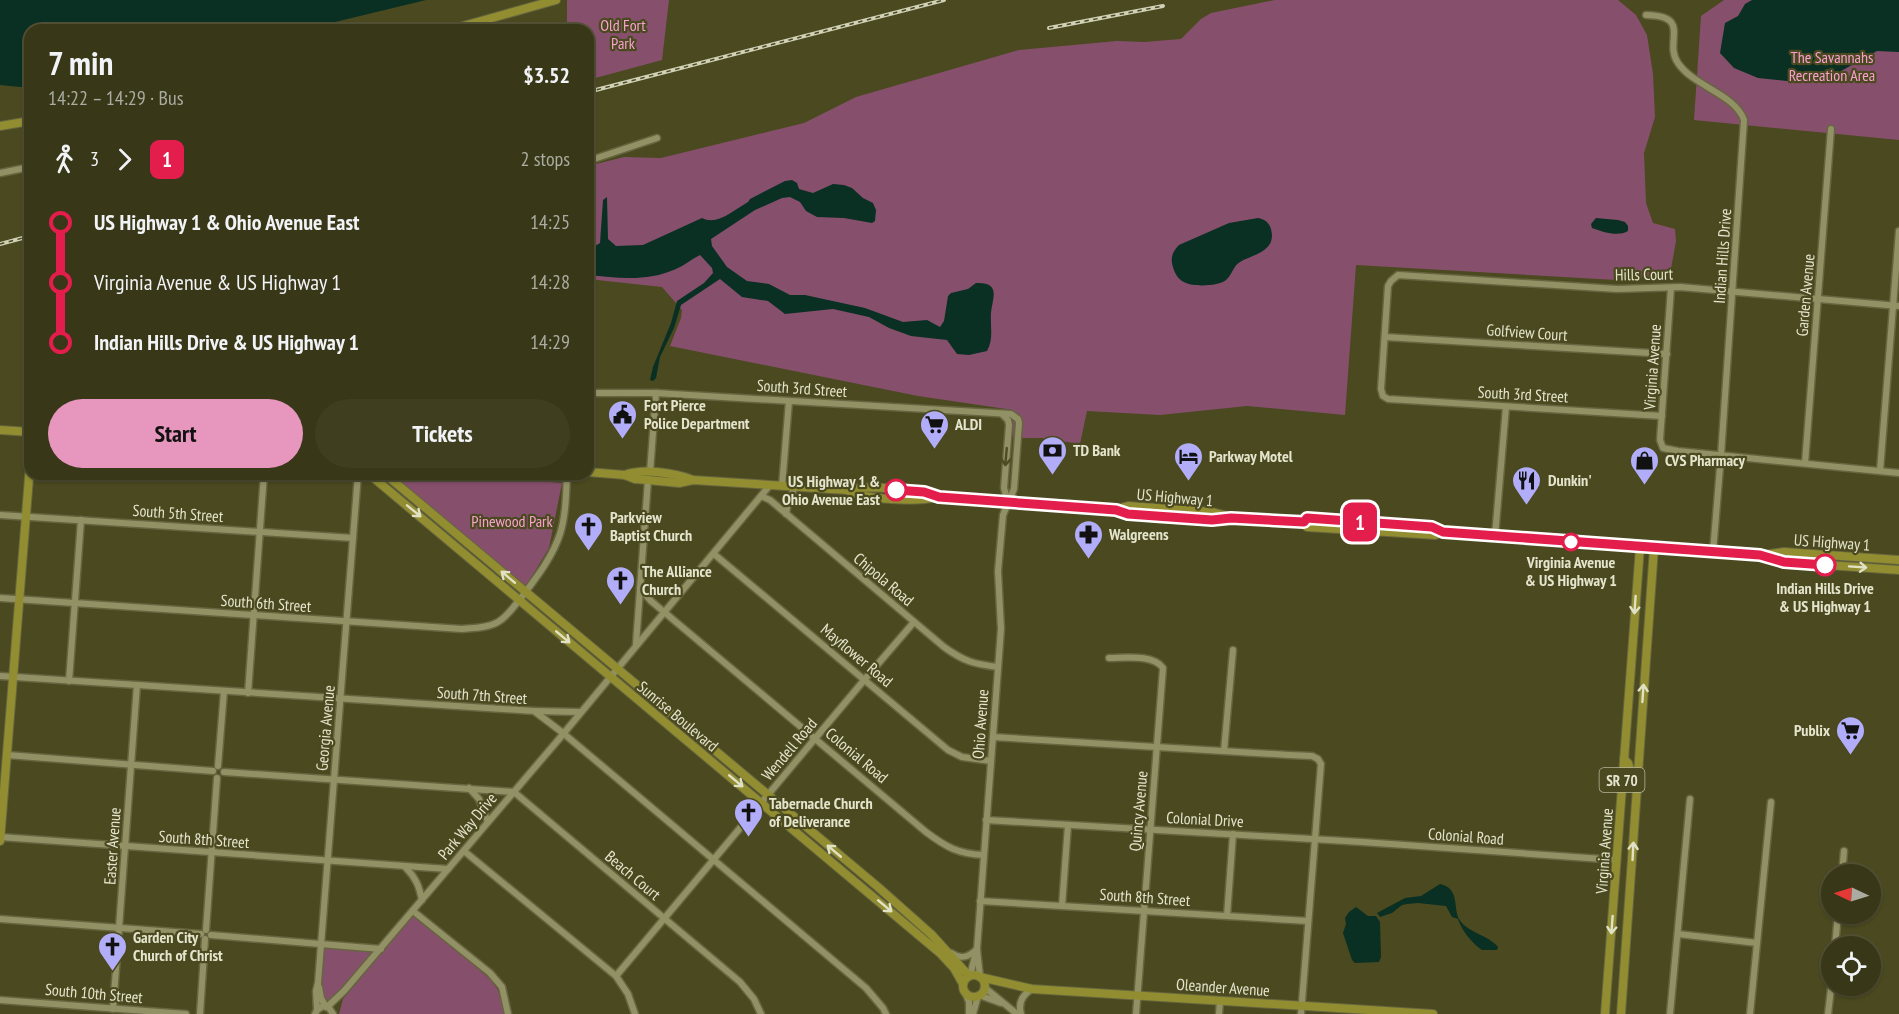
<!DOCTYPE html>
<html lang="en">
<head>
<meta charset="utf-8">
<style>
	:root { --surface:#383717; --page:#3f3f20; --text:#f1f3f6; --muted:#abaca1; --line:#525136; --accent:#e797bd }
	body { margin:0; font-family:"PT Sans Narrow",sans-serif; background:var(--page); color:var(--text); height:100vh; display:flex; flex-direction:column; font-size:22px; white-space:nowrap }
	* { box-sizing:border-box; margin:0 }
	p { font-size:20px; color:var(--muted) }
	.icon { flex:none; width:33px; height:33px; fill:none; stroke:currentColor; stroke-width:2; stroke-linecap:round; stroke-linejoin:round }
	.map { position:relative; flex:1; overflow:hidden }
	.drawer { position:absolute; left:24px; top:24px; width:570px; height:456px; display:flex; flex-direction:column; background:var(--surface); border-radius:18px; box-shadow:0 2px 4px #0004,0 0 0 2px var(--line) }
	.drawer>* { flex:none }
	.badge { padding:0 12px; border-radius:9px; font-size:21px; line-height:39px }
	.needle { width:39px; rotate:274deg }
	.fabs { position:absolute; left:1821px; top:864px; display:grid; gap:12px }
	.fabs a { display:grid; place-items:center; width:60px; height:60px; border-radius:50%; background:var(--surface); box-shadow:0 2px 4px #0004,0 0 0 2px var(--line); font-size:30px }
	.map>.badge { position:absolute; translate:-50% -50%; box-shadow:0 0 0 3px #fff }
	.legs { display:flex; align-items:center; gap:9px; height:66px; padding:0 24px; font-size:20px }
	.legs p { margin-inline-start:auto }
	.overview { display:flex; align-items:center; justify-content:space-between; height:102px; padding:0 24px }
	h1 { font-size:33px; font-weight:700; line-height:45px }
	.cta { display:flex; gap:12px; margin-top:auto; padding:12px 24px }
	.cta a { flex:1; height:69px; border-radius:36px; background:var(--accent); color:#111; font-size:24px; font-weight:700; line-height:69px; text-align:center }
	.cta a+a { background:var(--page); color:var(--text) }
	ul { padding:0 24px; list-style:none }
	li { display:flex; align-items:center; gap:21px; height:60px; font-size:22px }
	li i { display:grid; place-items:center; width:9px; height:100%; margin:0 8px; background:currentColor }
	li i::after { content:''; width:15px; height:15px; margin:-8px; border:4px solid; border-radius:50%; background:var(--surface) }
	li p { margin-inline-start:auto }
	li:first-child i { background:linear-gradient(#0000 50%,currentColor 0) }
	li:last-child i { background:linear-gradient(currentColor 50%,#0000 0) }
	.map>svg:first-child { display:block }
	.green { fill:#86506d }
	.water { fill:#0a2f23 }
	.lines { fill:none; stroke-linecap:round; stroke-linejoin:round }
	.minor-casing { stroke:#66653f; stroke-width:9 }
	.major-casing { stroke:#66653f; stroke-width:10 }
	.minor { stroke:#929165; stroke-width:6 }
	.major { stroke:#918d30; stroke-width:8 }
	.rail-casing { stroke:#d1d1b7; stroke-width:4 }
	.rail { stroke:#4a491f; stroke-width:1.5; stroke-dasharray:4.5; stroke-linecap:butt }
	.oneway { stroke:#4e4d22 }
	.oneway2 { stroke:#e1e1c6 }
	.line-1-casing { stroke:#fff; stroke-width:14 }
	.line-1 { stroke:#e31d4c; stroke-width:9 }
	.stop-1-dot { fill:#fff; stroke:#e31d4c; stroke-width:3 }
	.labels { text-anchor:middle; dominant-baseline:central; stroke-width:4.5; stroke-linejoin:round; paint-order:stroke }
	.shield { fill:#4a491f; stroke:#b6b69a; stroke-width:1.5 }
	.shield-label { font-size:15px; font-weight:bold; fill:#e5e5ce }
	.park-label { font-size:16px; fill:#faa0d0; stroke:#4a491f }
	.street-label { font-size:16px; fill:#e5e5ce; stroke:#4a491f }
	.poi-label { font-size:16px; font-weight:bold; fill:#e5e5ce; stroke:#4a491f; text-anchor:start }
	.stop-label { font-size:16px; font-weight:bold; fill:#e5e5ce; stroke:#4a491f }
</style>
</head>
<body>
<div class="map">
<svg width="1899" height="1014" viewBox="0 0 1899 1014">
	<rect width="100%" height="100%" fill="#4a491f"/>
	<!-- green -->
	<g class="green">
		<path d="M 567,0 L 669,0 L 662,60 L 588,80 L 588,30 L 567,30 Z"/>
		<path d="M 1275,0 L 1618,0 L 1636,15 L 1647,35 L 1653,74 L 1655,117 L 1644,153 L 1646,203 L 1653,223 L 1675,229 L 1676,241 L 1671,269 L 1652,277 L 1616,280 L 1356,265 L 1345,415 L 1247,406 L 1160,415 L 1087,411 L 1080,444 L 1042,438 L 1013,438 L 1013,410 L 918,396 L 670,346 L 681,318 L 682,310 L 662,287 L 588,279 L 588,166 L 624,157 L 661,158 L 804,123 L 856,97 L 1019,50 L 1117,41 L 1144,42 L 1181,39 L 1201,19 L 1211,13 Z"/>
		<path d="M 1724,0 L 1899,0 L 1899,140 L 1694,120 L 1701,16 Z"/>
		<path d="M 389,474 L 451,474 L 562,483 L 549,548 L 526,586 Z"/>
		<path d="M 416,916 L 490,979 L 498,990 L 505,1014 L 339,1014 L 343,999 L 412,917 Z"/>
		<path d="M 325,946 L 375,950 L 340,992 L 326,1004 L 321,984 Z"/>
	</g>
	<!-- water -->
	<g class="water">
		<path d="M 0,0 L 426,0 L 302,30 L 30,30 L 30,86 L 20,87 L 0,85 Z"/>
		<path d="M 1752,0 L 1899,0 L 1899,52 L 1877,51 L 1834,75 L 1787,81 L 1758,78 L 1734,68 L 1720,53 L 1725,23 L 1738,16 L 1745,4 Z"/>
		<path d="M 792,180 L 797,183 L 799,189 L 813,193 L 833,184 L 844,185 L 852,188 L 863,198 L 873,203 L 876,210 L 875,221 L 872,223 L 844,218 L 817,217 L 806,211 L 800,202 L 790,197 L 782,198 L 755,210 L 711,239 L 712,246 L 727,267 L 747,281 L 769,284 L 790,295 L 805,295 L 865,308 L 903,322 L 927,320 L 940,327 L 944,321 L 948,296 L 951,293 L 968,289 L 976,283 C 1002,282 992,299 991,313 C 990,327 994,338 987,351 L 969,355 L 957,354 L 947,340 L 911,336 L 889,328 L 869,317 L 833,309 L 785,314 L 768,301 L 742,297 L 720,279 L 681,305 L 674,328 L 660,357 L 656,378 L 653,381 L 650,380 L 653,367 L 671,323 L 677,301 L 704,283 L 713,273 L 712,268 L 700,255 C 692,259 685,265 676,269 C 647,282 618,278 588,275 L 588,245 L 595,246 L 600,243 L 603,200 L 607,197 L 608,239 L 616,246 L 643,245 L 702,218 C 717,226 734,210 748,202 L 750,199 L 785,181 Z"/>
		<path d="M 1258,218 C 1264,219 1269,222 1271,229 C 1277,252 1253,254 1240,262 C 1233,266 1232,275 1226,280 C 1220,286 1194,287 1186,283 C 1180,281 1176,276 1174,270 C 1170,260 1171,253 1179,245 L 1229,223 Z"/>
		<path d="M 1596,218 L 1618,220 L 1625,222 L 1628,226 L 1628,231 C 1618,237 1603,232 1592,228 L 1591,224 Z"/>
		<path d="M 1440,884 C 1460,888 1453,908 1459,919 C 1467,933 1489,935 1498,947 L 1497,950 L 1482,950 C 1472,943 1462,931 1458,919 L 1452,917 L 1446,906 L 1418,903 L 1407,904 L 1402,905 L 1392,913 L 1380,917 L 1377,913 L 1405,898 L 1421,896 Z"/>
		<path d="M 1356,907 L 1368,916 L 1376,916 L 1380,922 L 1381,957 L 1379,962 L 1355,963 L 1352,960 L 1343,933 L 1346,924 L 1345,918 L 1349,912 Z"/>
	</g>
	<g class="lines">
		<defs>
			<g id="minor">
				<path d="M 1646,15 C 1693,16 1663,42 1678,63 C 1693,86 1735,94 1744,120 L 1721,455 L 1713,552"/>
				<path d="M 588,161 L 657,138"/>
				<path d="M 0,173 L 30,167"/>
				<path d="M 1671,288 L 1660,440 L 1663,448 L 1678,451 L 1899,473"/>
				<path d="M 1385,337 L 1667,354"/>
				<path d="M 588,393 L 656,393 L 1011,414 L 1018,419 L 1019,423 L 1014,489 L 1003,515 L 998,571 L 1001,629 L 977,949 L 980,977"/>
				<path d="M 588,409 L 592,393"/>
				<path d="M 1002,414 L 1008,420 L 1009,425 L 1004,488 L 1008,502"/>
				<path d="M 1662,416 L 1388,399 L 1383,396 L 1381,389 L 1388,286 L 1391,281 L 1398,275 L 1617,289 L 1680,287 L 1899,306"/>
				<path d="M 1805,463 L 1831,129"/>
				<path d="M 1880,471 L 1899,231"/>
				<path d="M 650,472 L 656,393"/>
				<path d="M 782,486 L 789,401"/>
				<path d="M 761,496 L 770,500 L 944,647 C 965,662 974,664 998,667"/>
				<path d="M 786,514 L 788,502 L 795,487"/>
				<path d="M 0,515 L 353,538"/>
				<path d="M 1495,536 L 1506,407"/>
				<path d="M 714,554 L 948,750 L 962,757 L 991,761"/>
				<path d="M 640,588 L 651,601 L 926,832 C 946,847 958,854 984,855"/>
				<path d="M 0,598 L 462,629 C 473,628 488,628 498,622 C 508,616 514,606 521,598 C 536,578 552,558 560,534 C 566,515 566,494 567,474"/>
				<path d="M 636,644 L 648,480"/>
				<path d="M 1109,658 C 1125,658 1153,654 1163,668 L 1136,1014"/>
				<path d="M 0,676 L 534,711 L 563,733 L 866,988 L 883,1008 L 886,1014"/>
				<path d="M 69,681 L 81,520"/>
				<path d="M 248,693 L 264,474"/>
				<path d="M 534,711 L 580,712"/>
				<path d="M 993,737 L 1289,755 L 1312,756 L 1318,759 L 1321,764 L 1301,1014"/>
				<path d="M 1224,751 L 1233,650"/>
				<path d="M 7,755 L 213,771"/>
				<path d="M 218,766 L 224,691"/>
				<path d="M 224,772 L 514,792 L 740,982 L 754,999 L 761,1014"/>
				<path d="M 469,788 L 479,799 L 488,822"/>
				<path d="M 986,820 L 1362,842 L 1617,860"/>
				<path d="M 0,837 L 448,869"/>
				<path d="M 464,851 L 616,976 L 628,994 L 635,1014"/>
				<path d="M 406,868 C 416,878 419,886 422,900"/>
				<path d="M 1842,874 L 1844,851"/>
				<path d="M 980,901 L 1308,921"/>
				<path d="M 1062,906 L 1068,825"/>
				<path d="M 413,911 L 490,973 L 502,987 L 508,1014"/>
				<path d="M 1227,916 L 1233,834"/>
				<path d="M 0,919 L 201,934"/>
				<path d="M 206,930 L 217,778"/>
				<path d="M 1678,934 L 1757,943"/>
				<path d="M 211,935 L 381,949"/>
				<path d="M 1835,946 L 1838,914"/>
				<path d="M 951,953 C 961,960 969,957 977,949"/>
				<path d="M 616,976 L 865,679 L 914,622"/>
				<path d="M 970,976 L 976,952"/>
				<path d="M 319,987 L 321,998 L 326,1007"/>
				<path d="M 984,987 L 1017,1014"/>
				<path d="M 965,992 L 969,1002 L 969,1014"/>
				<path d="M 979,995 L 1001,1003"/>
				<path d="M 0,1000 L 186,1014"/>
				<path d="M 327,1007 L 344,991 L 559,739 L 770,485"/>
				<path d="M 113,1009 L 137,685"/>
				<path d="M 317,1010 L 316,991 L 318,983 L 358,474"/>
				<path d="M 200,1014 L 205,939"/>
				<path d="M 315,1014 L 317,1010 L 323,1006 L 329,1008 L 333,1014"/>
				<path d="M 973,1014 L 978,996"/>
				<path d="M 1021,1014 C 1018,1003 1022,995 1032,989"/>
				<path d="M 1219,1014 L 1220,1001"/>
				<path d="M 1670,1014 L 1690,799"/>
				<path d="M 1750,1014 L 1771,802"/>
				<path d="M 1828,1014 L 1832,980"/>
			</g>
			<g id="major">
				<path d="M 449,30 L 556,0"/>
				<path d="M 0,126 L 30,121"/>
				<path d="M 0,430 L 30,432"/>
				<path d="M 588,472 L 625,475 L 635,479 L 648,480 L 679,483 L 693,480 L 847,490 C 868,484 917,490 939,497 L 1116,510 C 1141,520 1204,522 1231,517"/>
				<path d="M 369,474 L 941,954 L 954,968 L 963,984"/>
				<path d="M 385,474 L 878,887 L 932,935 L 969,976"/>
				<path d="M 625,475 C 643,468 675,473 693,480"/>
				<path d="M 847,490 C 864,500 918,502 937,497"/>
				<path d="M 1117,509 L 1128,506 L 1212,512 L 1231,517 L 1304,522 L 1307,518 L 1432,527 L 1443,532"/>
				<path d="M 1304,522 L 1307,527 L 1435,535 L 1443,532 L 1763,555 L 1784,552 L 1899,560"/>
				<path d="M 1767,557 L 1784,562 L 1899,570"/>
				<path d="M 1624,759 L 1628,763 L 1634,782"/>
				<path d="M 0,841 L 30,465"/>
				<circle cx="974" cy="986" r="11"/>
				<path d="M 980,977 L 1032,989 L 1433,1014"/>
				<path d="M 1605,1014 L 1640,547"/>
				<path d="M 1621,1014 L 1654,548"/>
			</g>
		</defs>
		<!-- minor casing -->
		<use href="#minor" class="minor-casing"/>
		<!-- major casing -->
		<use href="#major" class="major-casing"/>
		<!-- minor -->
		<use href="#minor" class="minor"/>
		<!-- major -->
		<use href="#major" class="major"/>
		<defs>
			<g id="rail">
				<path d="M 1049,28 L 1163,6"/>
				<path d="M 588,92 L 944,0"/>
				<path d="M 0,244 L 30,236"/>
			</g>
		</defs>
		<!-- rail casing -->
		<use href="#rail" class="rail-casing"/>
		<!-- rail -->
		<use href="#rail" class="rail"/>
	</g>
	<!-- one-way arrows -->
	<defs><path id="oneway-shaft" d="M-6 0H5M1.5-3L5.5 0L1.5 3" fill="none" stroke-width="1.6" stroke-linecap="round" stroke-linejoin="round" transform="scale(1.5)"/></defs>
	<use class="oneway" href="#oneway-shaft" transform="translate(1006 457) rotate(95)"/>
	<g class="oneway2">
		<use href="#oneway-shaft" transform="translate(414 511) rotate(39)"/>
		<use href="#oneway-shaft" transform="translate(1858 567) rotate(4)"/>
		<use href="#oneway-shaft" transform="translate(508 577) rotate(-140)"/>
		<use href="#oneway-shaft" transform="translate(1635 605) rotate(94)"/>
		<use href="#oneway-shaft" transform="translate(563 637) rotate(40)"/>
		<use href="#oneway-shaft" transform="translate(1643 693) rotate(-86)"/>
		<use href="#oneway-shaft" transform="translate(736 781) rotate(40)"/>
		<use href="#oneway-shaft" transform="translate(834 851) rotate(-140)"/>
		<use href="#oneway-shaft" transform="translate(1633 851) rotate(-87)"/>
		<use href="#oneway-shaft" transform="translate(885 906) rotate(40)"/>
		<use href="#oneway-shaft" transform="translate(1612 925) rotate(94)"/>
	</g>
	<g class="lines">
		<defs>
			<path id="line-1" d="M 896,490 L 924,492 L 939,497 L 1116,510 L 1128,514 L 1212,520 L 1231,518 L 1304,522 L 1307,518 L 1432,527 L 1443,532 L 1760,555 L 1784,562 L 1825,565"/>
		</defs>
		<!-- line-1 casing -->
		<use href="#line-1" class="line-1-casing"/>
		<!-- line-1 -->
		<use href="#line-1" class="line-1"/>
	</g>
	<!-- icons -->
	<defs>
		<symbol id="civic-pin" viewBox="-11 -11 22 30"><path d="M0 17L-7.5 6A9.5 9.5 0 1 1 7.5 6Z" fill="#b2adf9" stroke="#4a491f"/><path d="M-.6-6.5H3V-4.5H.6V-3L4-1V1h2V6H-6V1h2V-1L-.6-3ZM-1.2 2.5V6h2.4V2.5Z" fill="#111"/></symbol>
		<symbol id="supermarket-pin" viewBox="-11 -11 22 30"><path d="M0 17L-7.5 6A9.5 9.5 0 1 1 7.5 6Z" fill="#b2adf9" stroke="#4a491f"/><path d="M-6-5.5h2.5l.6 2H6L4.5 2H-2.5L-4.4-4H-6ZM-1.5 3.2a1.3 1.3 0 1 0 .1 0ZM3 3.2a1.3 1.3 0 1 0 .1 0Z" fill="#111"/></symbol>
		<symbol id="bank-pin" viewBox="-11 -11 22 30"><path d="M0 17L-7.5 6A9.5 9.5 0 1 1 7.5 6Z" fill="#b2adf9" stroke="#4a491f"/><path d="M-6-4H6V4H-6ZM0-2.3a2.3 2.3 0 1 0 0 4.6a2.3 2.3 0 1 0 0-4.6Z" fill="#111"/></symbol>
		<symbol id="hotel-pin" viewBox="-11 -11 22 30"><path d="M0 17L-7.5 6A9.5 9.5 0 1 1 7.5 6Z" fill="#b2adf9" stroke="#4a491f"/><path d="M-6-4.5h1.5V1H6V5H4.5V3h-9V5H-6ZM-4 0a1.8 1.8 0 1 1 3.6 0ZM.5 0V-2.5h3Q6-2.5 6 0Z" fill="#111"/></symbol>
		<symbol id="shop-pin" viewBox="-11 -11 22 30"><path d="M0 17L-7.5 6A9.5 9.5 0 1 1 7.5 6Z" fill="#b2adf9" stroke="#4a491f"/><path d="M-5-2.5h2.3a2.7 3.5 0 0 1 5.4 0H5L5.5 6h-11ZM-1.5-2.5h3a1.5 2.3 0 0 0-3 0Z" fill="#111"/></symbol>
		<symbol id="restaurant-pin" viewBox="-11 -11 22 30"><path d="M0 17L-7.5 6A9.5 9.5 0 1 1 7.5 6Z" fill="#b2adf9" stroke="#4a491f"/><path d="M-5-6h1v4h1v-4h1v4h1v-4h1v5L-1.5 .5V6h-2V.5L-5-1ZM5-6V6H3V1.5H1.5Q1.5-4 5-6Z" fill="#111"/></symbol>
		<symbol id="church-pin" viewBox="-11 -11 22 30"><path d="M0 17L-7.5 6A9.5 9.5 0 1 1 7.5 6Z" fill="#b2adf9" stroke="#4a491f"/><path d="M-1.2-6h2.4v3.5h3.3v2.4h-3.3V6h-2.4V-.1h-3.3v-2.4h3.3Z" fill="#111"/></symbol>
		<symbol id="pharmacy-pin" viewBox="-11 -11 22 30"><path d="M0 17L-7.5 6A9.5 9.5 0 1 1 7.5 6Z" fill="#b2adf9" stroke="#4a491f"/><path d="M-2-6h4v4h4v4h-4v4h-4v-4h-4v-4h4Z" fill="#111"/></symbol>
	</defs>
	<g fill-rule="evenodd">
		<use href="#civic-pin" x="606" y="398" width="33" height="45"/>
		<use href="#supermarket-pin" x="918" y="408" width="33" height="45"/>
		<use href="#bank-pin" x="1036" y="434" width="33" height="45"/>
		<use href="#hotel-pin" x="1172" y="440" width="33" height="45"/>
		<use href="#shop-pin" x="1628" y="444" width="33" height="45"/>
		<use href="#restaurant-pin" x="1510" y="464" width="33" height="45"/>
		<use href="#church-pin" x="572" y="510" width="33" height="45"/>
		<use href="#pharmacy-pin" x="1072" y="518" width="33" height="45"/>
		<use href="#church-pin" x="604" y="564" width="33" height="45"/>
		<use href="#supermarket-pin" x="1834" y="714" width="33" height="45"/>
		<use href="#church-pin" x="732" y="796" width="33" height="45"/>
		<use href="#church-pin" x="96" y="930" width="33" height="45"/>
	</g>
	<!-- markers -->
	<g class="stop-1-dot">
		<circle cx="896" cy="490" r="10"/>
		<circle cx="1571" cy="542" r="8"/>
		<circle cx="1825" cy="565" r="10"/>
	</g>
	<g class="labels">
		<!-- shield labels -->
		<rect class="shield" x="1599.5" y="768" width="45" height="24" rx="4.5"/>
		<g class="shield-label">
			<text x="1622" y="780">SR 70</text>
		</g>
		<!-- park labels -->
		<g class="park-label">
			<text x="623" y="25">Old Fort<tspan x="623" dy="18">Park</tspan></text>
			<text x="1832" y="57">The Savannahs<tspan x="1832" dy="18">Recreation Area</tspan></text>
			<text x="512" y="521">Pinewood Park</text>
		</g>
		<!-- street labels -->
		<g class="street-label">
			<text transform="translate(1722 256) rotate(-86)">Indian Hills Drive</text>
			<text transform="translate(1644 274) rotate(-1)">Hills Court</text>
			<text transform="translate(1805 295) rotate(-85)">Garden Avenue</text>
			<text transform="translate(1527 332) rotate(4)">Golfview Court</text>
			<text transform="translate(1652 367) rotate(-86)">Virginia Avenue</text>
			<text transform="translate(802 388) rotate(4)">South 3rd Street</text>
			<text transform="translate(1523 394) rotate(3)">South 3rd Street</text>
			<text transform="translate(1175 497) rotate(5)">US Highway 1</text>
			<text transform="translate(178 513) rotate(4)">South 5th Street</text>
			<text transform="translate(1832 542) rotate(4)">US Highway 1</text>
			<text transform="translate(884 579) rotate(40)">Chipola Road</text>
			<text transform="translate(266 603) rotate(4)">South 6th Street</text>
			<text transform="translate(857 655) rotate(40)">Mayflower Road</text>
			<text transform="translate(482 695) rotate(4)">South 7th Street</text>
			<text transform="translate(678 716) rotate(40)">Sunrise Boulevard</text>
			<text transform="translate(980 724) rotate(-86)">Ohio Avenue</text>
			<text transform="translate(325 728) rotate(-85)">Georgia Avenue</text>
			<text transform="translate(789 749) rotate(-50)">Wendell Road</text>
			<text transform="translate(857 755) rotate(40)">Colonial Road</text>
			<text transform="translate(1138 811) rotate(-85)">Quincy Avenue</text>
			<text transform="translate(1205 819) rotate(3)">Colonial Drive</text>
			<text transform="translate(467 826) rotate(-50)">Park Way Drive</text>
			<text transform="translate(1466 836) rotate(4)">Colonial Road</text>
			<text transform="translate(204 839) rotate(4)">South 8th Street</text>
			<text transform="translate(112 846) rotate(-86)">Easter Avenue</text>
			<text transform="translate(1604 851) rotate(-86)">Virginia Avenue</text>
			<text transform="translate(633 875) rotate(40)">Beach Court</text>
			<text transform="translate(1145 897) rotate(4)">South 8th Street</text>
			<text transform="translate(1223 987) rotate(4)">Oleander Avenue</text>
			<text transform="translate(94 993) rotate(5)">South 10th Street</text>
		</g>
		<!-- poi labels -->
		<g class="poi-label">
			<text x="644" y="405">Fort Pierce<tspan x="644" dy="18">Police Department</tspan></text>
			<text x="955" y="424">ALDI</text>
			<text x="1073" y="450">TD Bank</text>
			<text x="1209" y="456">Parkway Motel</text>
			<text x="1665" y="460">CVS Pharmacy</text>
			<text x="1548" y="480">Dunkin'</text>
			<text x="610" y="517">Parkview<tspan x="610" dy="18">Baptist Church</tspan></text>
			<text x="1109" y="534">Walgreens</text>
			<text x="642" y="571">The Alliance<tspan x="642" dy="18">Church</tspan></text>
			<text x="1830" y="730" text-anchor="end">Publix</text>
			<text x="769" y="803">Tabernacle Church<tspan x="769" dy="18">of Deliverance</tspan></text>
			<text x="133" y="937">Garden City<tspan x="133" dy="18">Church of Christ</tspan></text>
		</g>
		<!-- stop labels -->
		<g class="stop-label">
			<text x="880" y="481" text-anchor="end">US Highway 1 &amp;<tspan x="880" dy="18">Ohio Avenue East</tspan></text>
			<text x="1571" y="562">Virginia Avenue<tspan x="1571" dy="18">&amp; US Highway 1</tspan></text>
			<text x="1825" y="588">Indian Hills Drive<tspan x="1825" dy="18">&amp; US Highway 1</tspan></text>
		</g>
	</g>
</svg>
<div class="fabs">
<a><svg class="needle" viewBox="-14 -14 28 28"><path d="M0-13l5 13h-10z" fill="#e53935"/><path d="M0 13l5-13h-10z" fill="#abaca1"/></svg></a>
<a><svg class="icon" aria-label="locate" viewBox="0 0 24 24"><circle cx="12" cy="12" r="6"/><path d="M12 2v4M12 18v4M2 12h4M18 12h4"/></svg></a>
</div>
<b class="badge" style="left:1360px;top:522px;background:#e31d4c;color:#fff">1</b>
<section class="drawer">
<div class="overview"><div><h1>7 min</h1><p>14:22 – 14:29 · Bus</p></div><b>$3.52</b></div>
<div class="legs"><svg class="icon" aria-label="walk" viewBox="0 0 24 24"><circle cx="13" cy="4" r="2"/><path d="M13 8l-2 6 4 7M11 14l-3 7M7 12l3-4h3l4 4"/></svg>3<svg class="icon" aria-label="forward" viewBox="0 0 24 24"><path d="M9 5l7 7-7 7"/></svg><b class="badge" style="background:#e31d4c;color:#fff">1</b><p>2 stops</p></div>
<ul>
<li><i style="color:#e31d4c"></i><b>US Highway 1 &amp; Ohio Avenue East</b><p>14:25</p></li>
<li><i style="color:#e31d4c"></i><span>Virginia Avenue &amp; US Highway 1</span><p>14:28</p></li>
<li><i style="color:#e31d4c"></i><b>Indian Hills Drive &amp; US Highway 1</b><p>14:29</p></li>
</ul>
<div class="cta"><a>Start</a><a>Tickets</a></div>
</section>
</div>
</body>
</html>
